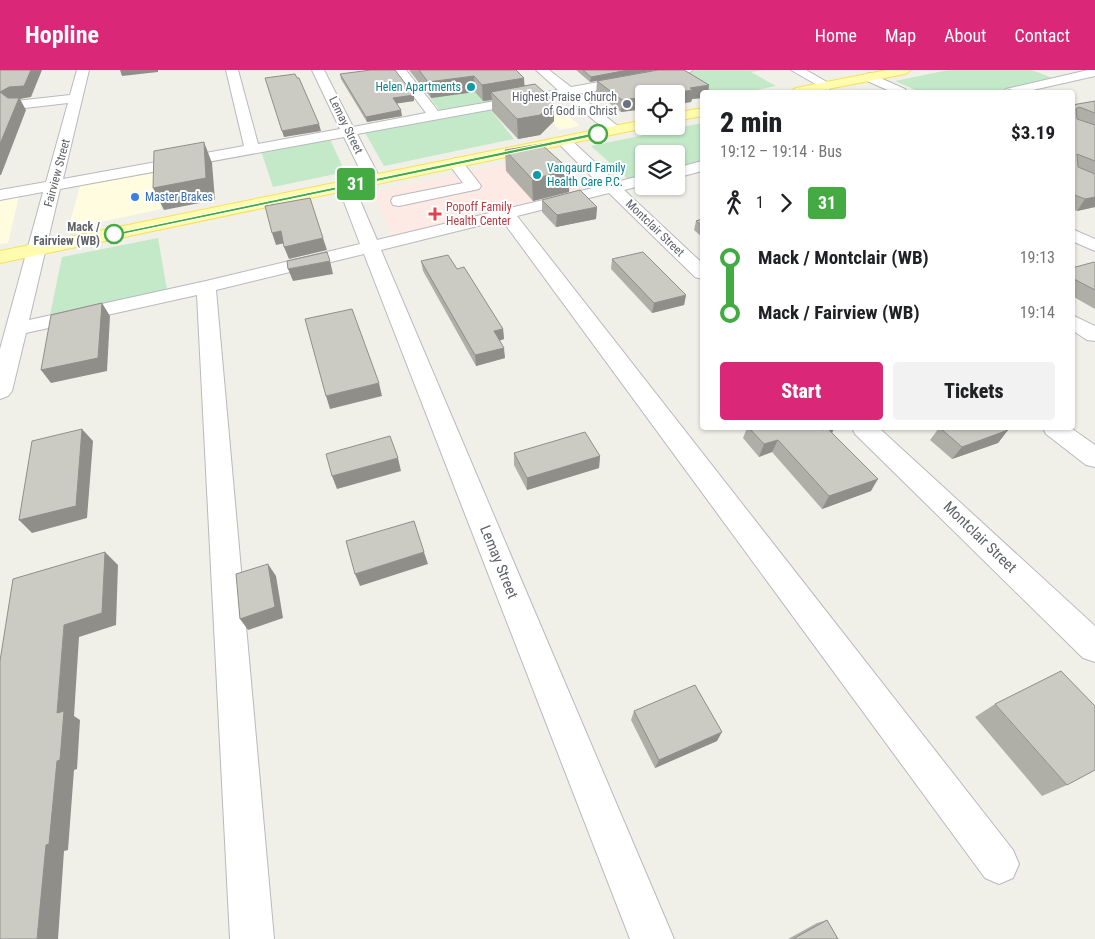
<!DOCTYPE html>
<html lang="en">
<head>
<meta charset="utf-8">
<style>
	:root { --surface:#fff; --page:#f2f2f2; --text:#202124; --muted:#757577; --accent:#db2777 }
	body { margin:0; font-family:"Roboto Condensed",sans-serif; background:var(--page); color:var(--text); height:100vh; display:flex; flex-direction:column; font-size:19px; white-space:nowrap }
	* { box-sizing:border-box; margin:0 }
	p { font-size:16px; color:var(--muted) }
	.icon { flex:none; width:28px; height:28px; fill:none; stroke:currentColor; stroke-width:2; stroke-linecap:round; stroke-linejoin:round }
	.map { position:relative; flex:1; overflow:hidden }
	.drawer { position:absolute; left:700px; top:20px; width:375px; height:340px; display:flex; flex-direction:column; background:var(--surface); border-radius:5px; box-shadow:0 1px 4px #0004 }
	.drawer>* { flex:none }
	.badge { padding:0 10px; border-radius:4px; font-size:18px; line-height:32px }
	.buttons { position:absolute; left:635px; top:15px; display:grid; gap:10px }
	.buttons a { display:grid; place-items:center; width:50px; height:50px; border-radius:5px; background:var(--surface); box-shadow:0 1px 4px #0004; font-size:25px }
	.map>.badge { position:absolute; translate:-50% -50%; box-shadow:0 0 0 2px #fff }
	.legs { display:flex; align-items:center; gap:8px; height:55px; padding:0 20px; font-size:16px }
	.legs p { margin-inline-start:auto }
	.summary { display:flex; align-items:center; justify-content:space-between; height:85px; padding:0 20px }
	h1 { font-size:28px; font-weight:800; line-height:38px }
	.primary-button { display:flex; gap:10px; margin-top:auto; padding:10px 20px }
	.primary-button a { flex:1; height:58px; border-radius:5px; background:var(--accent); color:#fff; font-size:20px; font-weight:800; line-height:58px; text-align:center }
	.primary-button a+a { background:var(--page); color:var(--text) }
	ul { padding:0 20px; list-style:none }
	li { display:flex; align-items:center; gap:18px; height:55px; font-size:19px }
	li i { display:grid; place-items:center; width:8px; height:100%; margin:0 6px; background:currentColor }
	li i::after { content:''; width:12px; height:12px; margin:-6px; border:4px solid; border-radius:50%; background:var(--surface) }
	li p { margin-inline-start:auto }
	li:first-child i { background:linear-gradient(#0000 50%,currentColor 0) }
	li:last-child i { background:linear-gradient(currentColor 50%,#0000 0) }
	header { display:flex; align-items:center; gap:30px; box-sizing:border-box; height:70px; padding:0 25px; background:var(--accent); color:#fff }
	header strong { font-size:24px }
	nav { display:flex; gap:28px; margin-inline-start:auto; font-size:18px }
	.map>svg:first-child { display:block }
	.commercial { fill:#fffcdf }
	.medical { fill:#fdeae5 }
	.green { fill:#c4e9c8 }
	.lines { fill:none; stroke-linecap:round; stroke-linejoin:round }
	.minor-casing { stroke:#b8b9be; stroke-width:2 }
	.major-casing { stroke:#f8e05a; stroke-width:2 }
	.minor { fill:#fff; fill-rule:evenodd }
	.major { fill:#fffcaf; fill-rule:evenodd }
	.wall { fill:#afafa8 }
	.shaded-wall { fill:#8f8e88 }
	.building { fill:#cccbc3; stroke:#8f8e88 }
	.line-1 { fill:#44aa42; stroke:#fff }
	.culture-dot { fill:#0f9aa8; stroke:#fff; stroke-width:2 }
	.worship-dot { fill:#6b7280; stroke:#fff; stroke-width:2 }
	.stop-1-dot { fill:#fff; stroke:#44aa42; stroke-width:2.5 }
	.shop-dot { fill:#3f7fe0; stroke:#fff; stroke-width:2 }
	.health-dot { fill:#e0444e; stroke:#fff; stroke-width:2 }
	.labels { text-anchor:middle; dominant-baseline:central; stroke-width:4; stroke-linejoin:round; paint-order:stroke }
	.far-culture-label { font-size:12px; fill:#0d838f; stroke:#fff; text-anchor:end }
	.far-worship-label { font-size:12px; fill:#5b616d; stroke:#fff; text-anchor:end }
	.far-street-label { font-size:12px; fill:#5f6268; stroke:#fff }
	.far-shop-label { font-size:12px; fill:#366cbe; stroke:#fff; text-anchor:start }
	.far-health-label { font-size:12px; fill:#be3a42; stroke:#fff; text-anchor:start }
	.far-stop-label { font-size:12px; font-weight:bold; fill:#5f6268; stroke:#fff; text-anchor:end }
	.street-label { font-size:15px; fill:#5f6268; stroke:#fff }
</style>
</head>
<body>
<header>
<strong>Hopline</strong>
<nav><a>Home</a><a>Map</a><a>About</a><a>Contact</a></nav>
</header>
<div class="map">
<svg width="1095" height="869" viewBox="0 0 1095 869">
	<rect width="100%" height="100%" fill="#f1f0e8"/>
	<!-- commercial -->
	<g class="commercial">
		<path d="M 548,28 L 580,56 L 560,60 L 530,31 Z"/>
		<path d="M 161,98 L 161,139 L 68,159 L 81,113 Z"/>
		<path d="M 19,126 L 8,173 L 0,174 L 0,129 Z"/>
	</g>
	<!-- medical -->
	<path class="medical" d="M 551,84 L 589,121 L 392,166 L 372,122 Z"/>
	<!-- green -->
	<g class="green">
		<path d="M 697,0 L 763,0 L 751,2 L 776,16 L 746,22 L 704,22 L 675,4 Z"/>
		<path d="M 948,0 L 1032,0 L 1055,9 L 999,22 L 920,22 L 895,11 Z"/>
		<path d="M 533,14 L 544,23 L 441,42 L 430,28 Z"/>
		<path d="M 490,39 L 514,69 L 384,96 L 364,61 Z"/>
		<path d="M 702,53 L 702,94 L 676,100 L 676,84 L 644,84 L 644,108 L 630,111 L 591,76 Z"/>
		<path d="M 330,69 L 345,102 L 273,117 L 261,81 Z"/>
		<path d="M 158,168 L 167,220 L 50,245 L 62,187 Z"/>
	</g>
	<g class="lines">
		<defs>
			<g id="minor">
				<path d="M 77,0 L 89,0 L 63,109 L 244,76 L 226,0 L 238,0 L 258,74 L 340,59 L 312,0 L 324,0 L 353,57 L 426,43 L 394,0 L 406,0 L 438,41 L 558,20 L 536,0 L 549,0 L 571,17 L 667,0 L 693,0 L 687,4 L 578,24 L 619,57 L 621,60 L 614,64 L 609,63 L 565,26 L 357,64 L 381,110 L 379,113 L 367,113 L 365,110 L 344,67 L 60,119 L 29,250 L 206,211 L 360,174 L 338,116 L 340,113 L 352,113 L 354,116 L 377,170 L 601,116 L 559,74 L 557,71 L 559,68 L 569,68 L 616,112 L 644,105 L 644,115 L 624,120 L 702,193 L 702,209 L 695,207 L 609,123 L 517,146 L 1013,780 L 1019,794 L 1013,808 L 999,814 L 985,808 L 502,150 L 381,180 L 674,869 L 630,869 L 364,184 L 216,220 L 274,869 L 230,869 L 197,225 L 26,263 L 12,321 L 8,326 L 0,329 L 0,279 L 43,122 L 0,130 L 0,120 L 46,112 L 68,33 L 16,39 L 9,35 L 16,31 L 70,25 Z"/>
				<path d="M 791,0 L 806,0 L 834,16 L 828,20 L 824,19 Z"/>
				<path d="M 1088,0 L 1095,0 L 1095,6 L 1024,22 L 1004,22 L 1006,19 Z"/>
				<path d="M 869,3 L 905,19 L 907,22 L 892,22 L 865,10 L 863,7 Z"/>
				<path d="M 456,88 L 461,90 L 479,113 L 481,116 L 479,119 L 399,136 L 393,135 L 391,131 L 393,127 L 463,113 L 448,93 L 451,90 Z"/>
				<path d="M 702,91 L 702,101 L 676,108 L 676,98 Z"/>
				<path d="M 1072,159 L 1095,169 L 1095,181 L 1072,171 Z"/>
				<path d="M 1072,245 L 1095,256 L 1095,271 L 1087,270 L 1072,260 Z"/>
				<path d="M 852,358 L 879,358 L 1095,556 L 1095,592 L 1083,588 L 855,364 Z"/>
				<path d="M 1043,358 L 1071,358 L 1095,375 L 1095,397 L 1086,395 L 1046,364 Z"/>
			</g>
			<g id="major">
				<path d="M 887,0 L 911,0 L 905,4 L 812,22 L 790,22 L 796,18 Z"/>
				<path d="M 702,38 L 702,46 L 676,51 L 676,43 Z"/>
				<path d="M 644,50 L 644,56 L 649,57 L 0,193 L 0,181 Z"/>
			</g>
		</defs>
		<!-- minor casing -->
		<use href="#minor" class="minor-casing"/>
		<!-- major casing -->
		<use href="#major" class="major-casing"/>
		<!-- minor -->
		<use href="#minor" class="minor"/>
		<!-- major -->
		<use href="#major" class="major"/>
	</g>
	<!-- wall -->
	<g class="wall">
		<path d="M 409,0 L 516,0 L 525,16 L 554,31 L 554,51 L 540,65 L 518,69 L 492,41 L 492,30 L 483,31 L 475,22 L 431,28 Z"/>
		<path d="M 576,0 L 656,0 L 590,12 Z"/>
		<path d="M 658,0 L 684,0 L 709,15 L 708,22 L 702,22 L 702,28 L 692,29 L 691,32 L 676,34 L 676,24 L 644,24 L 644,39 L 621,42 L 596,23 L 597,11 Z"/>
		<path d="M 340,4 L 414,25 L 414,31 L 396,33 L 402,46 L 367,52 L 341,9 Z"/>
		<path d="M 1095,31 L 1095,137 L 1077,141 L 1072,139 L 1072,35 Z"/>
		<path d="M 505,80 L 569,122 L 533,131 L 506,101 Z"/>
		<path d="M 542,130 L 597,137 L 596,149 L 556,157 L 542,142 Z"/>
		<path d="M 702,149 L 702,167 L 694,160 L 696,151 Z"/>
		<path d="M 612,189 L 686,225 L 684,235 L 652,243 L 611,199 Z"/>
		<path d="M 421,191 L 457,199 L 503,259 L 504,269 L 500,270 L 505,288 L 476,296 L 423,201 Z"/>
		<path d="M 1095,193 L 1095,239 L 1072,226 L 1072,198 Z"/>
		<path d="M 747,358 L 834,358 L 832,363 L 871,421 L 822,439 L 772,382 L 759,387 L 743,368 Z"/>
		<path d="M 939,358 L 1005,358 L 1008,360 L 998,373 L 952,389 L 930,370 Z"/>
		<path d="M 514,383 L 600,386 L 599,398 L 527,420 L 514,395 Z"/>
		<path d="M 995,634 L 1067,715 L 1042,726 L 975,647 Z"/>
		<path d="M 634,641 L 717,671 L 655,698 L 631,650 Z"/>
		<path d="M 827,850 L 838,869 L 788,869 L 817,853 Z"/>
	</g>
	<!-- shaded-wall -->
	<g class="shaded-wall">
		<path d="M 31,0 L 42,0 L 31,27 L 20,29 L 26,40 L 1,105 L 0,105 L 0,74 L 7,34 L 0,22 Z"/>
		<path d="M 120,0 L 158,0 L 158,2 L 122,6 Z"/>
		<path d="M 628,0 L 656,0 L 590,12 L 591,7 Z"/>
		<path d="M 474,6 L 475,22 L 431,28 L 428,12 Z"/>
		<path d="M 524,8 L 525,24 L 491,22 L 492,30 L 483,31 L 482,15 Z"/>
		<path d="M 709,15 L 708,22 L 702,22 L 702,28 L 692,29 L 691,32 L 676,34 L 676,24 L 666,24 L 690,18 Z"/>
		<path d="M 414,25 L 414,31 L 394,34 L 393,28 Z"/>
		<path d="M 644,27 L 644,39 L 621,42 L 622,30 Z"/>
		<path d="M 554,31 L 554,51 L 540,65 L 518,69 L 517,49 Z"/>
		<path d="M 401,40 L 402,46 L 367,52 L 366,47 Z"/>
		<path d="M 319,54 L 321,61 L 284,67 L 282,61 Z"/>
		<path d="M 204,72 L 212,93 L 215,130 L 164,140 L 153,118 Z"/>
		<path d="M 570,100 L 569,122 L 533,131 L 532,109 Z"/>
		<path d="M 1095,127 L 1095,137 L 1077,141 L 1085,129 Z"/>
		<path d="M 597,137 L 596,149 L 556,157 L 557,145 Z"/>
		<path d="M 281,161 L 285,173 L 276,175 L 272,163 Z"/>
		<path d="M 323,168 L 327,180 L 289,189 L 284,177 Z"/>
		<path d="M 330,191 L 333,204 L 293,211 L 288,199 Z"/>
		<path d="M 686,225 L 684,235 L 652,243 L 654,233 Z"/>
		<path d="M 102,233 L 110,246 L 107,301 L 51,313 L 41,300 Z"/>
		<path d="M 503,259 L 504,269 L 495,272 L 494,261 Z"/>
		<path d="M 504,278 L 505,288 L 476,296 L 475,285 Z"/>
		<path d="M 379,313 L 382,326 L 330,339 L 326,326 Z"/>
		<path d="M 819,358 L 834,358 L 832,363 L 813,369 Z"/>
		<path d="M 82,359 L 93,371 L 87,448 L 32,463 L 19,450 Z"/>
		<path d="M 1008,360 L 998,373 L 952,389 L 962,377 Z"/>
		<path d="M 778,370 L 772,382 L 759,387 L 764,374 Z"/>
		<path d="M 600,386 L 599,398 L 527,420 L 527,408 Z"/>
		<path d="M 398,388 L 401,401 L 337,419 L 332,406 Z"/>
		<path d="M 878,409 L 871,421 L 822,439 L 829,426 Z"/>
		<path d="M 105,482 L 118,495 L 116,555 L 79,567 L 74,646 L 80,650 L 77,699 L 74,700 L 68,780 L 64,781 L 58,869 L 37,869 L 57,643 L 64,555 Z"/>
		<path d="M 424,482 L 428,494 L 360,516 L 355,504 Z"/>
		<path d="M 268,494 L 276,506 L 283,548 L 248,560 L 240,549 Z"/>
		<path d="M 722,662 L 717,671 L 655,698 L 659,690 Z"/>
	</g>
	<!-- building -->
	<g class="building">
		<path d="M 0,0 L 31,0 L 24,16 L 9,17 L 0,22 L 8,28 L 19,28 L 0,74 Z"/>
		<path d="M 371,0 L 395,0 L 414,25 L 393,28 L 401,40 L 366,47 L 340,4 Z"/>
		<path d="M 419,0 L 516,0 L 524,8 L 482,15 L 474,6 L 428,12 Z"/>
		<path d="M 583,0 L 628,0 L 591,7 Z"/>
		<path d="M 658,0 L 684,0 L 709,15 L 690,18 L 693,20 L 666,24 L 644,24 L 644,27 L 622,30 L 597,11 Z"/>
		<path d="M 295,4 L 297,8 L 299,8 L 319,54 L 282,61 L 265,8 Z"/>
		<path d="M 535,14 L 554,31 L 540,45 L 517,49 L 491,22 Z"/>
		<path d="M 1010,20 L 1018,22 L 995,22 Z"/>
		<path d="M 1095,31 L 1095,43 L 1079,37 L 1076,39 L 1077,49 L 1095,55 L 1095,91 L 1077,84 L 1078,97 L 1095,104 L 1095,127 L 1085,129 L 1072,124 L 1072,35 Z"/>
		<path d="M 204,72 L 206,108 L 153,118 L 154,81 Z"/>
		<path d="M 541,74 L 570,100 L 532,109 L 505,80 Z"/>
		<path d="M 580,120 L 597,137 L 557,145 L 542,130 Z"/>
		<path d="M 310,128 L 323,168 L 284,177 L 281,161 L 272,163 L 265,136 Z"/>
		<path d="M 702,149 L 702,156 L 696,151 Z"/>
		<path d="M 327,182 L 330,191 L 288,199 L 287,191 Z"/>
		<path d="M 643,182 L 686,225 L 654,233 L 612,189 Z"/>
		<path d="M 448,185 L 457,199 L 464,197 L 503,259 L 494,261 L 504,278 L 475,285 L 421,191 Z"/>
		<path d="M 1094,192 L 1095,193 L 1095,220 L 1072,208 L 1072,198 Z"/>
		<path d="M 102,233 L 98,288 L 41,300 L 51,245 Z"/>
		<path d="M 352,239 L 379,313 L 326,326 L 305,249 Z"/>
		<path d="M 749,358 L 821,358 L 823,360 L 827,358 L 878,409 L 829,426 L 778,370 L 764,374 Z"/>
		<path d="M 940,358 L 1005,358 L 1008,360 L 962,377 Z"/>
		<path d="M 82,359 L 76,436 L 19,450 L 32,371 Z"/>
		<path d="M 585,362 L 600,386 L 527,408 L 514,383 Z"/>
		<path d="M 390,366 L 398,388 L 332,406 L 326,384 Z"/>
		<path d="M 414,451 L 424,482 L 355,504 L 346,471 Z"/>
		<path d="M 105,482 L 102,543 L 64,555 L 57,643 L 64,641 L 60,690 L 57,691 L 49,774 L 46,775 L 37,869 L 0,869 L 0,591 L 13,509 Z"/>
		<path d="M 268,494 L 275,537 L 240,549 L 236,504 Z"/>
		<path d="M 1061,601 L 1095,636 L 1095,700 L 1067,715 L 995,634 Z"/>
		<path d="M 695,615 L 722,662 L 659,690 L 634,641 Z"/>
		<path d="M 827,850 L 838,869 L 793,869 Z"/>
	</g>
	<!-- line-1 -->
	<path class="line-1" d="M 598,62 L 600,65 L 114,166 L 111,164 Z"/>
	<!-- markers -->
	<g class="culture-dot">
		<circle cx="471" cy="17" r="5"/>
		<circle cx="537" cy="105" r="5"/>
	</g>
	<circle class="worship-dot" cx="627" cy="34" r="5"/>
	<g class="stop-1-dot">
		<circle cx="598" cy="64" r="9"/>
		<circle cx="114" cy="164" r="9"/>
	</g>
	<circle class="shop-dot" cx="135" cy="127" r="5"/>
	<path class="health-dot" d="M432.5 136.5h5v5h5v5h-5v5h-5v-5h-5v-5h5z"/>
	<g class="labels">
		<!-- far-culture labels -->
		<g class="far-culture-label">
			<text x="461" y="17">Helen Apartments</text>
			<text x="547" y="98" text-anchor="start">Vangaurd Family<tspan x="547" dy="14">Health Care P.C.</tspan></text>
		</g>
		<!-- far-worship labels -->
		<g class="far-worship-label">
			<text x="617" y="27">Highest Praise Church<tspan x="617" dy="14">of God in Christ</tspan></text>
		</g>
		<!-- far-street labels -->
		<g class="far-street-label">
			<text transform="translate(346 55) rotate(64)">Lemay Street</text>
			<text transform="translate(57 103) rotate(-75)">Fairview Street</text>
			<text transform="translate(655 158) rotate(44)">Montclair Street</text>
		</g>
		<!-- far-shop labels -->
		<g class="far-shop-label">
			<text x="145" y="127">Master Brakes</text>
		</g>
		<!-- far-health labels -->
		<g class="far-health-label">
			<text x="446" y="137">Popoff Family<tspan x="446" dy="14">Health Center</tspan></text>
		</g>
		<!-- far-stop labels -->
		<g class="far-stop-label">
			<text x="100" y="157">Mack /<tspan x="100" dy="14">Fairview (WB)</tspan></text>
		</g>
		<!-- street labels -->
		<g class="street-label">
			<text transform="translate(980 467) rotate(44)">Montclair Street</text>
			<text transform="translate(499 492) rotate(68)">Lemay Street</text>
		</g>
	</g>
</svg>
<div class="buttons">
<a><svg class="icon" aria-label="locate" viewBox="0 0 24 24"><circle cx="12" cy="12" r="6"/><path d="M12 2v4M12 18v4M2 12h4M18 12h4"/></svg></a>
<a><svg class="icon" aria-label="layers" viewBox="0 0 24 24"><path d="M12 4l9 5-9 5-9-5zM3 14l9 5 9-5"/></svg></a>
</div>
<b class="badge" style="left:356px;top:114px;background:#44aa42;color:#fff">31</b>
<section class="drawer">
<div class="summary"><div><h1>2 min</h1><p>19:12 – 19:14 · Bus</p></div><b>$3.19</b></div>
<div class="legs"><svg class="icon" aria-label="walk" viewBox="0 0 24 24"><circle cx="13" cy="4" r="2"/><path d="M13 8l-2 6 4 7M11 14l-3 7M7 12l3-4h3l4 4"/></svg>1<svg class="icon" aria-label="forward" viewBox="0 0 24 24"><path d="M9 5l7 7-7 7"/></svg><b class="badge" style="background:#44aa42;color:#fff">31</b></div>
<ul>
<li><i style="color:#44aa42"></i><b>Mack / Montclair (WB)</b><p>19:13</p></li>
<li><i style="color:#44aa42"></i><b>Mack / Fairview (WB)</b><p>19:14</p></li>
</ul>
<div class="primary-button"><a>Start</a><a>Tickets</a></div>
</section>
</div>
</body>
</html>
